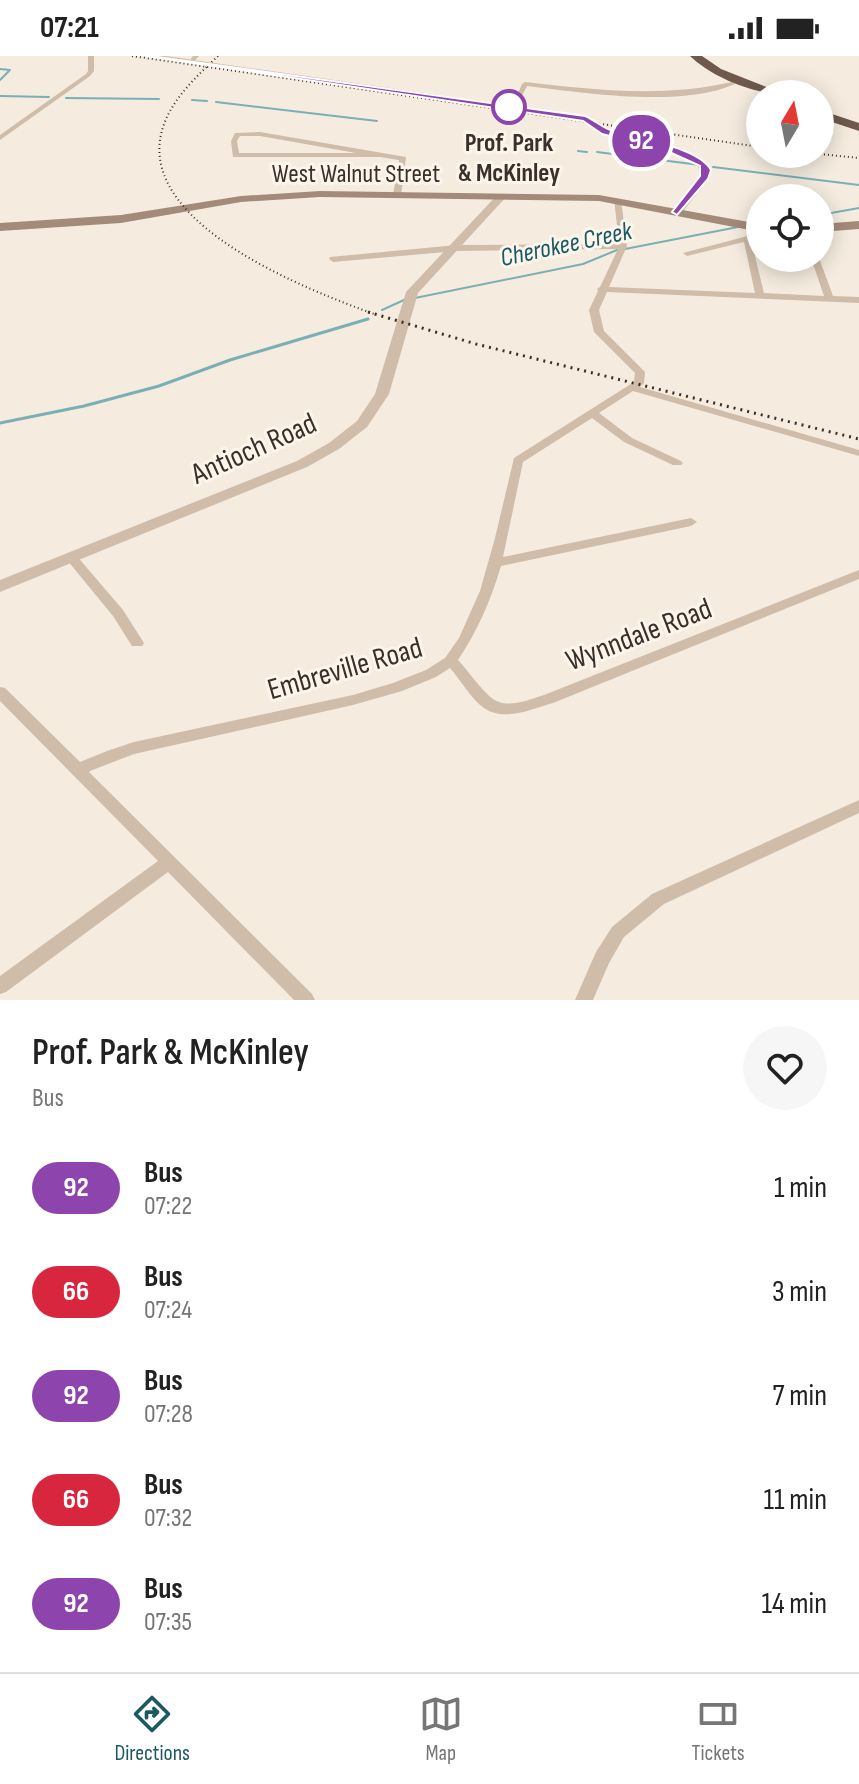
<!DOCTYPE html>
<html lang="en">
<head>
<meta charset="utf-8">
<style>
	:root { --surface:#fff; --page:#f6f6f6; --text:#222; --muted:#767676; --line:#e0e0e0; --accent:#1a5962 }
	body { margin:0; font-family:"Sofia Sans Condensed",sans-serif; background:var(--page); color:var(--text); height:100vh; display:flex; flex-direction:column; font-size:30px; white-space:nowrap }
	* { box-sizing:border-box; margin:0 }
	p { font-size:26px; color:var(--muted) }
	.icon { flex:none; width:44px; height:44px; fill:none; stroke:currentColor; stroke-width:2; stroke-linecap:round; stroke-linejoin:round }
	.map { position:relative; height:944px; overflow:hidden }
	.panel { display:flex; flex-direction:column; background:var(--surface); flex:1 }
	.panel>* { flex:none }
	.badge { padding:0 16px; border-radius:26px; font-size:28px; line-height:52px }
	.needle { width:52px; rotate:10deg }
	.controls { position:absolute; left:746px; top:24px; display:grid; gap:16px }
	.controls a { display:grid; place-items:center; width:88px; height:88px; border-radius:50%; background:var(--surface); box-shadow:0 4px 20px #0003; font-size:40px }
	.map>.badge { position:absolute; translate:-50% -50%; box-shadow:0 0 0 4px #fff }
	.round { display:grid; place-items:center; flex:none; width:84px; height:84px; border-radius:42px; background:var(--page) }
	.headline { display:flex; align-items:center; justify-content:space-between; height:136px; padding:0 32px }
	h1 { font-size:38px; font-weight:600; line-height:60px }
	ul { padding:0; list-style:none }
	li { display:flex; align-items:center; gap:24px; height:104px; padding:0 32px }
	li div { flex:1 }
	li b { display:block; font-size:30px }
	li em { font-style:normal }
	li .badge { min-width:88px; font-weight:700; text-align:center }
	.status { display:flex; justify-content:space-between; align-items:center; height:56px; padding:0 40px; background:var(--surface); direction:ltr }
	.status svg { height:22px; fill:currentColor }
	.tab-bar { display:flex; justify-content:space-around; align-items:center; height:112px; border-top:2px solid var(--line); background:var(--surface); font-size:22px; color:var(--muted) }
	.tab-bar a { display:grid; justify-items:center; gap:4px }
	.tab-bar .current { color:var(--accent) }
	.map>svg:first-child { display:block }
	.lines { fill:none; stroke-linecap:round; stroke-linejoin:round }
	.stream-far1 { stroke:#7ab0b5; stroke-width:2 }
	.stream { stroke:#7ab0b5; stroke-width:3 }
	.minor { fill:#cfbca9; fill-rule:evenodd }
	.tertiary { fill:#cfbca9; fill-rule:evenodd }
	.secondary { fill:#a38b7a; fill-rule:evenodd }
	.trunk { fill:#6e594c; fill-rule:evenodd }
	.rail-far1 { stroke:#3b3029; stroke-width:2; stroke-dasharray:1 3; stroke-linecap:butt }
	.rail { stroke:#3b3029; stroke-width:3; stroke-dasharray:2 5; stroke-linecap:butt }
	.line { fill:#8e44ad; stroke:#fff; stroke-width:2 }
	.stop-dot { fill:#fff; stroke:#8e44ad; stroke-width:4 }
	.labels { text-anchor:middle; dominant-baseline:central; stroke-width:6; stroke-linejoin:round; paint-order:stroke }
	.far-stop-label { font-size:26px; font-weight:bold; fill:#3b3029; stroke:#fcf5ec }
	.far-street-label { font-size:26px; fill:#3b3029; stroke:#fcf5ec }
	.far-water-label { font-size:26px; font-style:italic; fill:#1a5962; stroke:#fcf5ec }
	.street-label { font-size:30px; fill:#3b3029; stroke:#fcf5ec }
</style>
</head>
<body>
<div class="status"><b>07:21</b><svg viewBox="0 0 49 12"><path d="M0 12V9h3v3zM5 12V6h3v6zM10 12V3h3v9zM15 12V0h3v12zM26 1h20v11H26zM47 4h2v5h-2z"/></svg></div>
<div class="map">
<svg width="859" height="944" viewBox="0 0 859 944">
	<rect width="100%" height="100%" fill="#f5ecdf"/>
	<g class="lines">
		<!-- stream-far1 -->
		<g class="stream-far1">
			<path d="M 0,13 L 10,14 L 0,24"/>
			<path d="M 0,40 L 49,41"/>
			<path d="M 66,42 L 159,43"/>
			<path d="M 192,44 L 207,45"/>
			<path d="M 216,46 L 377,65"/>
			<path d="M 578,95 L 587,96"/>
			<path d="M 597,96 L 700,109"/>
			<path d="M 713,111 L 859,129"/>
			<path d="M 820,159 L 859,152"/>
			<path d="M 748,166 L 760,165"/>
			<path d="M 625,193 L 738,171"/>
			<path d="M 415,242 L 583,208 L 617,194"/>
			<path d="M 382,254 L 404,244"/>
		</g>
		<!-- stream -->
		<path class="stream" d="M 0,367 L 84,350 L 159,330 L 230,304 L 368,263"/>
		<!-- minor -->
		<g class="minor">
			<path d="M 88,0 L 94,0 L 94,15 L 90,20 L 0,84 L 0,79 L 86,18 L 88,15 Z"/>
			<path d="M 193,0 L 199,0 L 192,7 L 188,7 Z"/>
			<path d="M 525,26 C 597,34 660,42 732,26 L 735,28 C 681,52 585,37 527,30 L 515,53 L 511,53 L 522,28 Z"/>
			<path d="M 260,76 L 406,101 L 401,139 L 397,141 L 393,139 L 399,104 L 380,101 L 233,101 L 231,85 L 235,77 ZM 240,80 L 260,80 L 356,97 L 239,97 L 237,85 Z"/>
			<path d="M 614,142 L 621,144 L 627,190 L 609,231 L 755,237 L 744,186 L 687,200 L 683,197 L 744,181 L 760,175 L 760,180 L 751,184 L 764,237 L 824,240 L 811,202 L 819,202 L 833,240 L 859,241 L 859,247 L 607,236 L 599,254 L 604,275 L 645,316 L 644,327 L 640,331 L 859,394 L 859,400 L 633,335 L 599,357 L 632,382 L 681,405 L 683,407 L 681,409 L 673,409 L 624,386 L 592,362 L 523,406 L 503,501 L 691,462 L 697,466 L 691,470 L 501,510 C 491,544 478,574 458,604 C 468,614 486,642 499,646 C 512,651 531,643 544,639 L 859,514 L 859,523 L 553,647 C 532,653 504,666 484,652 C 470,642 461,624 450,612 L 436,621 L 402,635 L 353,649 L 134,698 L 90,715 L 89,716 L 312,938 L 315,944 L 294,944 L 168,816 L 6,936 L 0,938 L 0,920 L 158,805 L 0,645 L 0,631 L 5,632 L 80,706 L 107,695 L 134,686 L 353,639 L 393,627 L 426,614 L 445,602 L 459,582 L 480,535 L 495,482 L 514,402 L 634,326 L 635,317 L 594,276 L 589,254 L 598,235 L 597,233 L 600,231 L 618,193 L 457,195 L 333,206 L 329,203 L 330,201 L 457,189 L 619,188 Z"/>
			<path d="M 71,497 L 75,498 L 123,554 L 144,587 L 142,590 L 132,590 L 113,560 L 67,504 L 65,501 L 67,498 Z"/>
			<path d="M 859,744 L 859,757 L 664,848 L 624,881 L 609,907 L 593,944 L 575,944 L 596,896 L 612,871 L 652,838 Z"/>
		</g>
		<!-- tertiary -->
		<g class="tertiary">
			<path d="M 146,0 L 166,0 L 585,60 L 608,74 L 671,90 L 706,106 L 710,121 L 681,158 L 677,159 L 672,156 L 700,121 L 698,109 L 665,94 L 602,78 L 582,65 Z"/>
			<path d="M 498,138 L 507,140 L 418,237 L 389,338 L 367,371 L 339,393 L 307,411 L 0,536 L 0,524 L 297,405 L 329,387 L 357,365 L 375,338 L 406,236 Z"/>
		</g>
		<!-- secondary -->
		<g class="secondary">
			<path d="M 320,135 L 599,139 L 760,168 L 760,176 L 599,145 L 320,141 L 241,146 L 121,167 L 0,175 L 0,167 L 121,159 L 241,140 Z"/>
			<path d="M 859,165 L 859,173 L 820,176 L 820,168 Z"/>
		</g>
		<!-- trunk -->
		<g class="trunk">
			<path d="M 690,0 L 702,0 L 721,13 L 784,38 C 753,38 712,21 690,0 Z"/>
			<path d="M 820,54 L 859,67 L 859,75 L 820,62 Z"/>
		</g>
		<!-- rail-far1 -->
		<g class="rail-far1">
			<path d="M 132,0 L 760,91"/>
			<path d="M 218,0 C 194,23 165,49 160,84 C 148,172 308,234 374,258"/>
			<path d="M 820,98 L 859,102"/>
		</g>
		<!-- rail -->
		<path class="rail" d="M 368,256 L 476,288 L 859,383"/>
	</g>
	<!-- line -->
	<path class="line" d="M 146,0 L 150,0 L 585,60 C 595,64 603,72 613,75 C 638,83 699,91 711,114 L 708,123 L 677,159 L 672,156 L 700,120 L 700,110 L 665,94 L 602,78 L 583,65 Z"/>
	<!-- markers -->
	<circle class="stop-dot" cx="509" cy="51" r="16"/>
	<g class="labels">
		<!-- far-stop labels -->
		<g class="far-stop-label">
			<text x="509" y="87">Prof. Park<tspan x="509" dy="30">&amp; McKinley</tspan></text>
		</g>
		<!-- far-street labels -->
		<g class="far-street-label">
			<text x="356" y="118">West Walnut Street</text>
		</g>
		<!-- far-water labels -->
		<g class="far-water-label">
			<text transform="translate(566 189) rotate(-12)">Cherokee Creek</text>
		</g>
		<!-- street labels -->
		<g class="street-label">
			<text transform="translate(254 393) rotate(-24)">Antioch Road</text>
			<text transform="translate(639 579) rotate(-21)">Wynndale Road</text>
			<text transform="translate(345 613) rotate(-16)">Embreville Road</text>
		</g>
	</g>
</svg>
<div class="controls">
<a><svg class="needle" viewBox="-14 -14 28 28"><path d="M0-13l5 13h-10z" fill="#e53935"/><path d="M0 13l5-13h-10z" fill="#767676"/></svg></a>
<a><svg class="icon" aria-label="locate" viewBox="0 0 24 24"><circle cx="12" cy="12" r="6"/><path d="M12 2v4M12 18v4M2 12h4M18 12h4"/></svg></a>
</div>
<b class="badge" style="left:641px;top:85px;background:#8e44ad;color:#fff">92</b>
</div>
<section class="panel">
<div class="headline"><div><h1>Prof. Park &amp; McKinley</h1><p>Bus</p></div><a class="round"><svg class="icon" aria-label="heart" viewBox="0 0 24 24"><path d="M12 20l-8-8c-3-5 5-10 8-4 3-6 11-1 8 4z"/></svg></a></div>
<ul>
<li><span class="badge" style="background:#8e44ad;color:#fff">92</span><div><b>Bus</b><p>07:22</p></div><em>1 min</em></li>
<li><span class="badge" style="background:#d7263d;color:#fff">66</span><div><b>Bus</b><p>07:24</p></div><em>3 min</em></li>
<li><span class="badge" style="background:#8e44ad;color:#fff">92</span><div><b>Bus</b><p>07:28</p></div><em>7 min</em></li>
<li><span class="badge" style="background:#d7263d;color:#fff">66</span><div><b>Bus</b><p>07:32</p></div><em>11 min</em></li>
<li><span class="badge" style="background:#8e44ad;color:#fff">92</span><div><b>Bus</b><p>07:35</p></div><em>14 min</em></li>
</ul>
</section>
<nav class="tab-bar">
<a class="current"><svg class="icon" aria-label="directions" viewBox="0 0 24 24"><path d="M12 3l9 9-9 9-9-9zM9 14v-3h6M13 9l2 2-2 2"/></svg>Directions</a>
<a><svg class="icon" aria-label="map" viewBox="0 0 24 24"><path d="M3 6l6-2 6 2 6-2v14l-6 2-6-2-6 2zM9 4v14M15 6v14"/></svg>Map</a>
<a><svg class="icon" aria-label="tickets" viewBox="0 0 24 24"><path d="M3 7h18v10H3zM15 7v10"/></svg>Tickets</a>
</nav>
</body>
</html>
